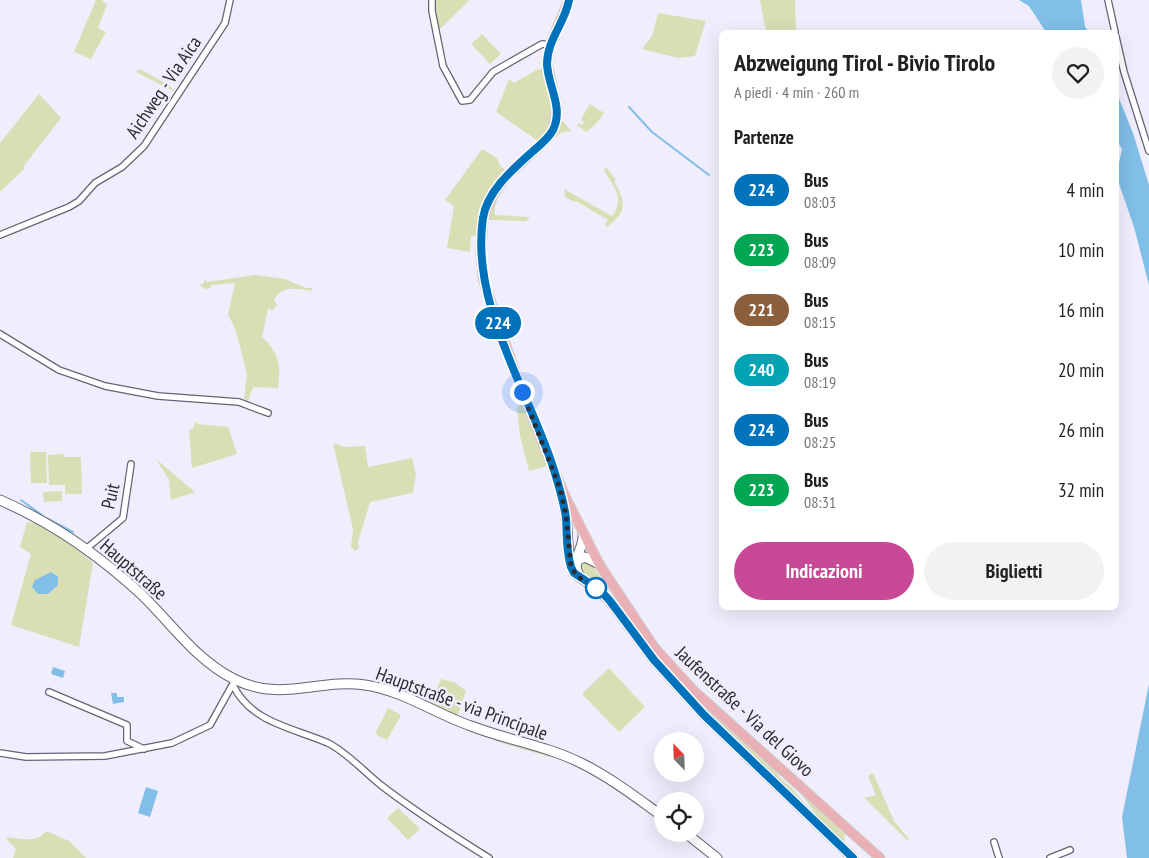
<!DOCTYPE html>
<html lang="it">
<head>
<meta charset="utf-8">
<style>
	:root { --surface:#fff; --page:#f2f2f2; --text:#202124; --muted:#757577; --accent:#c74894 }
	body { margin:0; font-family:"PT Sans Narrow",sans-serif; background:var(--page); color:var(--text); height:100vh; display:flex; flex-direction:column; font-size:19px; white-space:nowrap }
	* { box-sizing:border-box; margin:0 }
	p { font-size:16px; color:var(--muted) }
	.icon { flex:none; width:28px; height:28px; fill:none; stroke:currentColor; stroke-width:2; stroke-linecap:round; stroke-linejoin:round }
	.map { position:relative; flex:1; overflow:hidden }
	.drawer { position:absolute; left:719px; top:30px; width:400px; height:580px; display:flex; flex-direction:column; background:var(--surface); border-radius:8px; box-shadow:0 5px 20px #0002 }
	.drawer>* { flex:none }
	.badge { padding:0 10px; border-radius:16px; font-size:18px; line-height:32px }
	.needle { width:32px; rotate:337deg }
	.tools { position:absolute; left:654px; top:732px; display:grid; gap:10px }
	.tools a { display:grid; place-items:center; width:50px; height:50px; border-radius:50%; background:var(--surface); box-shadow:0 5px 20px #0002; font-size:25px }
	.you { position:absolute; width:25px; height:25px; margin:-12px; border:4px solid #fff; border-radius:50%; background:#1a73e8; box-shadow:0 0 0 8px #1a73e833 }
	.map>.badge { position:absolute; translate:-50% -50%; box-shadow:0 0 0 2px #fff }
	h2 { padding:0 15px; font-size:19px; line-height:45px }
	.round { display:grid; place-items:center; flex:none; width:52px; height:52px; border-radius:26px; background:var(--page) }
	.overview { display:flex; align-items:center; justify-content:space-between; height:85px; padding:0 15px }
	h1 { font-size:24px; font-weight:700; line-height:38px }
	.button { display:flex; gap:10px; margin-top:auto; padding:10px 15px }
	.button a { flex:1; height:58px; border-radius:30px; background:var(--accent); color:#fff; font-size:20px; font-weight:700; line-height:58px; text-align:center }
	.button a+a { background:var(--page); color:var(--text) }
	ul { padding:0; list-style:none }
	li { display:flex; align-items:center; gap:15px; height:60px; padding:0 15px }
	li div { flex:1 }
	li b { display:block; font-size:19px }
	li em { font-style:normal }
	li .badge { min-width:55px; font-weight:700; text-align:center }
	.map>svg:first-child { display:block }
	.green { fill:#dadeb5 }
	.water { fill:#81bee8 }
	.lines { fill:none; stroke-linecap:round; stroke-linejoin:round }
	.stream { stroke:#81bee8; stroke-width:2 }
	.street-casing { stroke:#666374; stroke-width:8 }
	.secondary-casing { stroke:#666374; stroke-width:11 }
	.primary-casing { stroke:#d1d0d2; stroke-width:11 }
	.street { stroke:#fff; stroke-width:5.5 }
	.secondary { stroke:#fff; stroke-width:9 }
	.primary { stroke:#e9b0b6; stroke-width:9 }
	.line-casing { stroke:#fff; stroke-width:11 }
	.line { stroke:#0072bc; stroke-width:8 }
	.walk { stroke:#2c2b32; stroke-width:5; stroke-dasharray:0 9 }
	.stop-dot { fill:#fff; stroke:#0072bc; stroke-width:2.5 }
	.labels { text-anchor:middle; dominant-baseline:central; stroke-width:5; stroke-linejoin:round; paint-order:stroke }
	.street-label { font-size:19px; fill:#2c2b32; stroke:#f0eefd }
</style>
</head>
<body>
<div class="map">
<svg width="1149" height="858" viewBox="0 0 1149 858">
	<rect width="100%" height="100%" fill="#f0eefd"/>
	<!-- green -->
	<g class="green">
		<path d="M 96,0 L 102,0 L 107,5 L 98,28 L 106,32 L 91,59 L 74,52 Z"/>
		<path d="M 434,0 L 470,0 L 439,30 L 434,12 Z"/>
		<path d="M 760,0 L 795,0 L 796,32 L 766,32 Z"/>
		<path d="M 658,13 L 706,21 L 695,56 L 678,58 L 642,49 L 652,36 Z"/>
		<path d="M 482,34 L 501,54 L 490,64 L 471,44 Z"/>
		<path d="M 544,68 C 549,98 562,116 538,141 L 496,112 L 509,79 L 514,83 L 536,70 Z"/>
		<path d="M 140,69 L 170,86 L 175,92 L 136,72 Z"/>
		<path d="M 39,94 L 61,118 L 23,167 L 25,168 L 0,192 L 0,143 Z"/>
		<path d="M 590,104 L 604,113 L 595,125 L 586,132 L 577,125 L 579,123 L 581,125 L 584,123 L 581,119 Z"/>
		<path d="M 560,121 L 563,121 L 571,131 L 562,132 C 542,150 491,186 495,215 L 530,217 L 526,221 L 488,220 C 487,181 552,155 560,121 Z"/>
		<path d="M 482,149 L 497,158 L 500,166 L 506,170 L 487,195 L 480,209 L 478,235 L 471,236 L 470,252 L 447,248 L 454,206 L 445,200 Z"/>
		<path d="M 606,167 L 616,180 L 614,181 C 625,202 629,210 607,227 L 605,224 L 608,220 L 576,201 L 574,202 L 565,197 L 564,189 L 612,216 C 626,198 613,187 604,170 Z"/>
		<path d="M 255,275 L 285,279 L 306,288 L 312,288 L 313,291 C 297,289 282,284 274,300 L 277,305 L 273,310 L 268,308 L 262,337 C 279,352 281,366 278,388 L 253,387 L 248,401 L 244,399 L 247,374 L 235,328 L 228,315 L 235,283 L 211,285 L 211,288 L 205,289 L 198,284 L 203,284 L 205,279 L 207,282 Z"/>
		<path d="M 522,403 L 548,466 L 529,471 L 520,436 L 517,408 Z"/>
		<path d="M 195,421 L 197,424 L 228,427 L 237,454 L 192,468 L 189,430 L 193,429 Z"/>
		<path d="M 333,443 L 344,447 L 365,446 L 368,467 L 412,458 L 416,474 L 413,493 L 370,502 L 358,542 L 359,548 L 355,551 L 351,547 L 353,529 Z"/>
		<path d="M 30,452 L 46,452 L 47,483 L 31,483 Z"/>
		<path d="M 64,454 L 64,457 L 81,457 L 82,494 L 65,494 L 65,485 L 49,485 L 48,455 Z"/>
		<path d="M 156,459 L 195,492 L 171,500 L 169,480 Z"/>
		<path d="M 62,491 L 62,501 L 44,502 L 43,492 Z"/>
		<path d="M 27,522 L 40,524 L 74,546 L 93,563 L 79,647 L 11,625 L 31,554 L 20,547 Z"/>
		<path d="M 584,560 L 592,565 L 612,595 L 612,598 L 607,589 L 580,572 L 579,564 Z"/>
		<path d="M 609,668 L 645,707 L 619,732 L 582,694 Z"/>
		<path d="M 441,679 L 454,682 L 466,691 L 457,718 L 429,706 Z"/>
		<path d="M 684,687 L 775,769 L 780,778 L 792,788 L 823,827 L 700,707 Z"/>
		<path d="M 388,708 L 401,715 L 387,740 L 375,734 Z"/>
		<path d="M 497,738 L 555,753 L 553,758 L 495,741 Z"/>
		<path d="M 873,773 L 894,821 L 909,839 L 907,840 L 864,798 L 876,795 L 868,776 Z"/>
		<path d="M 798,790 L 845,832 L 844,844 L 831,834 Z"/>
		<path d="M 398,808 L 420,829 L 408,840 L 387,818 Z"/>
		<path d="M 46,831 L 69,841 L 86,858 L 13,858 L 16,849 L 5,837 C 18,838 37,844 46,831 Z"/>
	</g>
	<!-- water -->
	<g class="water">
		<path d="M 1019,0 L 1081,0 L 1085,27 L 1089,32 L 1046,32 L 1029,6 Z"/>
		<path d="M 1116,91 L 1133,133 L 1149,185 L 1149,285 L 1134,227 L 1116,175 L 1116,160 L 1119,163 L 1122,149 L 1116,139 Z"/>
		<path d="M 51,572 L 58,577 L 58,585 L 48,594 L 38,594 L 32,587 L 35,580 Z"/>
		<path d="M 53,667 L 65,671 L 63,678 L 51,674 Z"/>
		<path d="M 1149,684 L 1149,858 L 1127,858 L 1122,817 Z"/>
		<path d="M 111,693 L 117,693 L 117,697 L 124,697 L 124,702 L 113,704 Z"/>
		<path d="M 146,787 L 158,791 L 150,817 L 138,813 Z"/>
	</g>
	<g class="lines">
		<!-- stream -->
		<g class="stream">
			<path d="M 629,107 L 652,132 L 709,175"/>
			<path d="M 21,500 L 42,515"/>
			<path d="M 46,518 L 73,532"/>
		</g>
		<defs>
			<g id="street">
				<path d="M 432,0 L 432,11 L 443,66 L 462,101 L 470,100 L 493,72 L 542,44 L 550,45"/>
				<path d="M 1108,0 L 1115,32"/>
				<path d="M 1116,37 L 1124,72 L 1149,151"/>
				<path d="M 0,235 L 69,207 L 79,201 L 95,183 L 122,167 L 144,146 L 225,23 L 230,0"/>
				<path d="M 0,334 L 59,370 L 105,386 L 158,396 L 239,402 L 268,413"/>
				<path d="M 86,549 L 123,518 L 131,464"/>
				<path d="M 233,685 C 251,723 294,728 328,743 C 348,753 364,772 382,786 C 416,812 452,835 489,858"/>
				<path d="M 49,692 L 127,725 L 127,741 L 144,749"/>
				<path d="M 0,753 L 26,757 L 105,756 L 172,743 L 210,725 L 234,682"/>
				<path d="M 994,842 L 999,858"/>
				<path d="M 1050,858 L 1070,850"/>
			</g>
			<g id="secondary">
				<path d="M 561,492 L 566,515 L 569,557 L 574,573 L 600,591 L 610,601 L 654,660 L 704,715 L 853,858"/>
				<path d="M 0,500 C 53,523 100,556 142,595 C 172,624 196,660 234,679 C 281,703 319,678 365,685 C 402,690 436,714 471,726 C 507,740 548,746 583,764 C 611,778 637,798 662,816"/>
				<path d="M 576,565 L 578,560 L 585,557 L 599,564"/>
				<path d="M 578,573 C 571,560 585,547 583,533"/>
				<path d="M 687,834 L 717,858"/>
			</g>
			<path id="primary" d="M 569,0 L 550,45 L 547,63 L 557,108 L 553,129 L 547,139 L 505,178 L 492,196 L 483,218 L 481,253 L 483,279 L 522,392 L 564,494 L 599,564 L 654,647 L 692,689 L 880,858"/>
		</defs>
		<!-- street casing -->
		<use href="#street" class="street-casing"/>
		<!-- secondary casing -->
		<use href="#secondary" class="secondary-casing"/>
		<!-- primary casing -->
		<use href="#primary" class="primary-casing"/>
		<!-- street -->
		<use href="#street" class="street"/>
		<!-- secondary -->
		<use href="#secondary" class="secondary"/>
		<!-- primary -->
		<use href="#primary" class="primary"/>
	</g>
	<g class="lines">
		<defs>
			<path id="line" d="M 569,0 C 565,23 547,40 547,64 C 548,87 564,107 553,130 C 548,139 539,146 532,152 C 513,169 487,191 483,218 C 470,304 529,391 554,470 C 559,486 564,502 566,518 C 567,534 566,551 571,567 L 574,573 L 600,590 L 610,601 L 654,660 L 704,715 L 853,858"/>
		</defs>
		<!-- line casing -->
		<use href="#line" class="line-casing"/>
		<!-- line -->
		<use href="#line" class="line"/>
		<!-- walk -->
		<path class="walk" d="M 522,392 L 560,488 L 566,515 L 571,567 L 577,576 L 596,588"/>
	</g>
	<!-- markers -->
	<circle class="stop-dot" cx="596" cy="588" r="10"/>
	<g class="labels">
		<!-- street labels -->
		<g class="street-label">
			<text transform="translate(163 87) rotate(-56)">Aichweg - Via Aica</text>
			<text transform="translate(110 496) rotate(-77)">Puit</text>
			<text transform="translate(134 569) rotate(41)">Hauptstraße</text>
			<text transform="translate(462 703) rotate(20)">Hauptstraße - via Principale</text>
			<text transform="translate(745 711) rotate(43)">Jaufenstraße - Via del Giovo</text>
		</g>
	</g>
</svg>
<div class="tools">
<a><svg class="needle" viewBox="-14 -14 28 28"><path d="M0-13l5 13h-10z" fill="#e53935"/><path d="M0 13l5-13h-10z" fill="#757577"/></svg></a>
<a><svg class="icon" aria-label="locate" viewBox="0 0 24 24"><circle cx="12" cy="12" r="6"/><path d="M12 2v4M12 18v4M2 12h4M18 12h4"/></svg></a>
</div>
<div class="you" style="left:522px;top:392px"></div>
<b class="badge" style="left:498px;top:323px;background:#0072bc;color:#fff">224</b>
<section class="drawer">
<div class="overview"><div><h1>Abzweigung Tirol - Bivio Tirolo</h1><p>A piedi · 4 min · 260 m</p></div><a class="round"><svg class="icon" aria-label="heart" viewBox="0 0 24 24"><path d="M12 20l-8-8c-3-5 5-10 8-4 3-6 11-1 8 4z"/></svg></a></div>
<h2>Partenze</h2>
<ul>
<li><span class="badge" style="background:#0072bc;color:#fff">224</span><div><b>Bus</b><p>08:03</p></div><em>4 min</em></li>
<li><span class="badge" style="background:#00a651;color:#fff">223</span><div><b>Bus</b><p>08:09</p></div><em>10 min</em></li>
<li><span class="badge" style="background:#8b5e3c;color:#fff">221</span><div><b>Bus</b><p>08:15</p></div><em>16 min</em></li>
<li><span class="badge" style="background:#00a3b4;color:#fff">240</span><div><b>Bus</b><p>08:19</p></div><em>20 min</em></li>
<li><span class="badge" style="background:#0072bc;color:#fff">224</span><div><b>Bus</b><p>08:25</p></div><em>26 min</em></li>
<li><span class="badge" style="background:#00a651;color:#fff">223</span><div><b>Bus</b><p>08:31</p></div><em>32 min</em></li>
</ul>
<div class="button"><a>Indicazioni</a><a>Biglietti</a></div>
</section>
</div>
</body>
</html>
